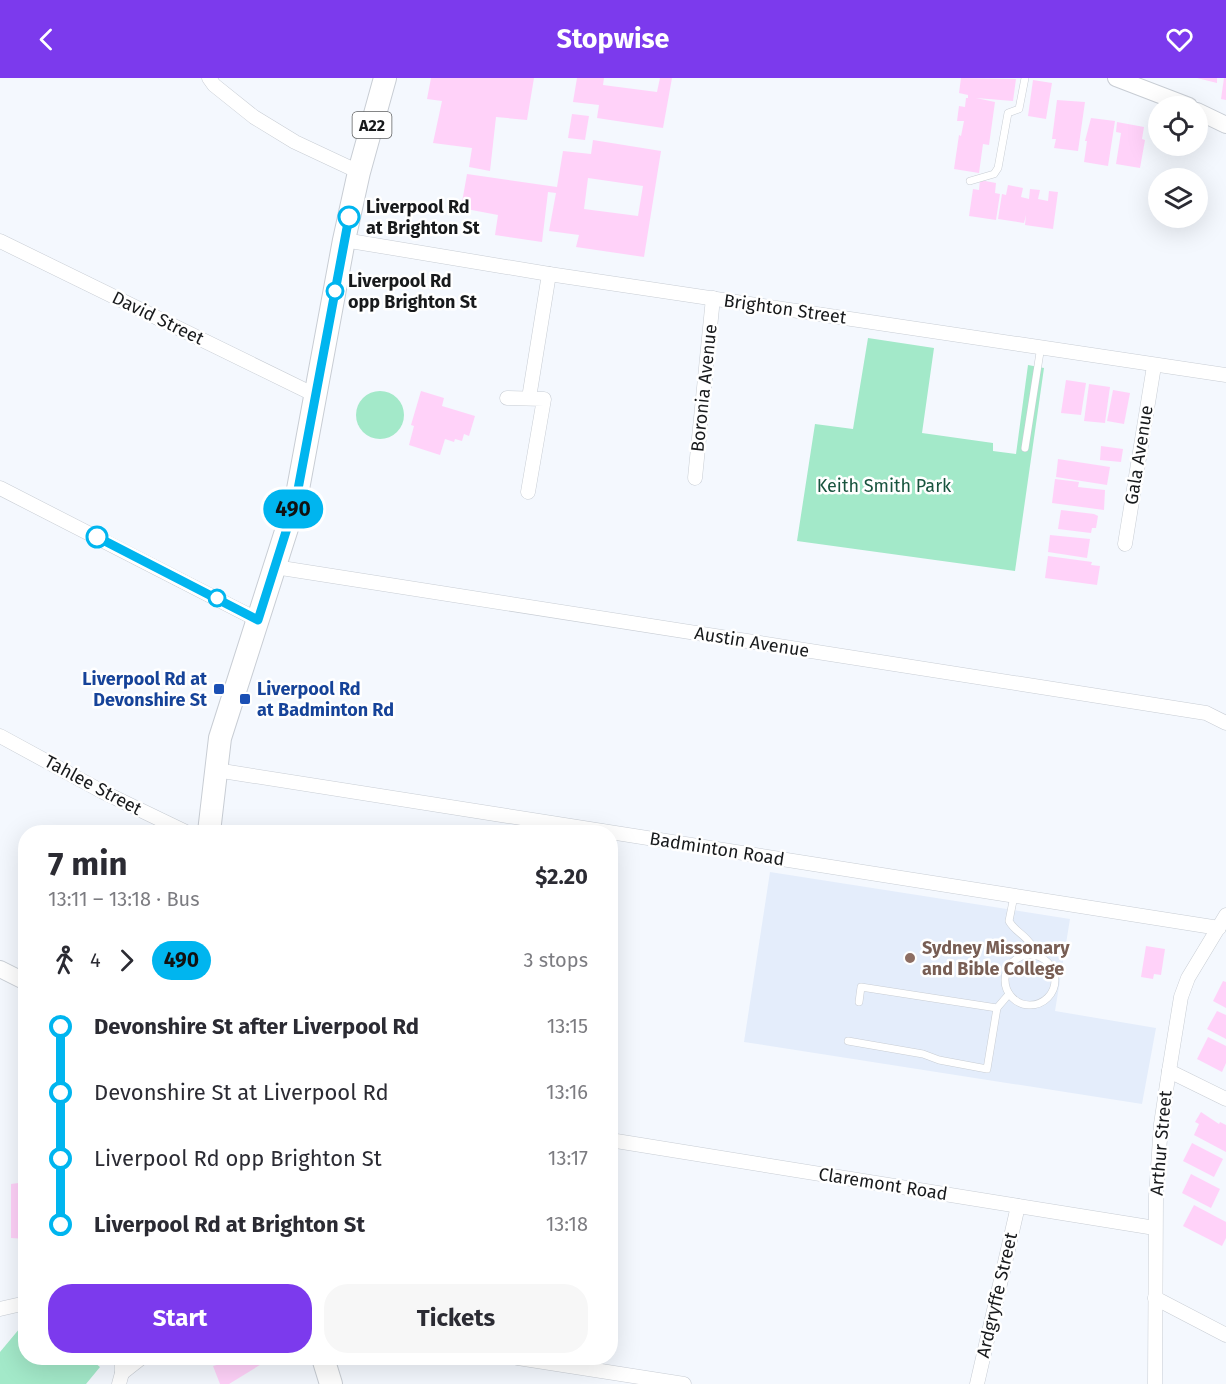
<!DOCTYPE html>
<html lang="en">
<head>
<meta charset="utf-8">
<style>
	:root { --surface:#fff; --page:#f7f7f7; --text:#2b2b33; --muted:#7c7c81; --accent:#7c3aed }
	body { margin:0; font-family:"Fira Sans",sans-serif; background:var(--page); color:var(--text); height:100vh; display:flex; flex-direction:column; font-size:22px; white-space:nowrap }
	* { box-sizing:border-box; margin:0 }
	p { font-size:20px; color:var(--muted) }
	.icon { flex:none; width:33px; height:33px; fill:none; stroke:currentColor; stroke-width:2; stroke-linecap:round; stroke-linejoin:round }
	.map { position:relative; flex:1; overflow:hidden }
	.drawer { position:absolute; left:18px; top:747px; width:600px; height:540px; display:flex; flex-direction:column; background:var(--surface); border-radius:24px; box-shadow:0 6px 24px #0002 }
	.drawer>* { flex:none }
	.badge { padding:0 12px; border-radius:20px; font-size:21px; line-height:39px }
	.buttons { position:absolute; left:1148px; top:18px; display:grid; gap:12px }
	.buttons a { display:grid; place-items:center; width:60px; height:60px; border-radius:50%; background:var(--surface); box-shadow:0 6px 24px #0002; font-size:30px }
	.map>.badge { position:absolute; translate:-50% -50%; box-shadow:0 0 0 3px #fff }
	.legs { display:flex; align-items:center; gap:9px; height:66px; padding:0 30px; font-size:20px }
	.legs p { margin-inline-start:auto }
	.head { display:flex; align-items:center; justify-content:space-between; height:102px; padding:0 30px }
	h1 { font-size:33px; font-weight:700; line-height:45px }
	.button { display:flex; gap:12px; margin-top:auto; padding:12px 30px }
	.button a { flex:1; height:69px; border-radius:24px; background:var(--accent); color:#fff; font-size:24px; font-weight:700; line-height:69px; text-align:center }
	.button a+a { background:var(--page); color:var(--text) }
	ul { padding:0 30px; list-style:none }
	li { display:flex; align-items:center; gap:21px; height:66px; font-size:22px }
	li i { display:grid; place-items:center; width:9px; height:100%; margin:0 8px; background:currentColor }
	li i::after { content:''; width:15px; height:15px; margin:-8px; border:4px solid; border-radius:50%; background:var(--surface) }
	li p { margin-inline-start:auto }
	li:first-child i { background:linear-gradient(#0000 50%,currentColor 0) }
	li:last-child i { background:linear-gradient(currentColor 50%,#0000 0) }
	header { display:flex; justify-content:space-between; align-items:center; height:78px; padding:0 30px; background:var(--accent); color:#fff; font-size:27px; font-weight:700 }
	.map>svg:first-child { display:block }
	.built { fill:#e4edfb }
	.green { fill:#a3e9c9 }
	.building { fill:#ffd2f9; fill-rule:evenodd }
	.lines { fill:none; stroke-linecap:round; stroke-linejoin:round }
	.service-casing { stroke:#c8cdd4; stroke-width:8 }
	.minor-casing { stroke:#c8cdd4; stroke-width:15 }
	.tertiary-casing { stroke:#c8cdd4; stroke-width:18 }
	.trunk-casing { stroke:#c8cdd4; stroke-width:24 }
	.service { stroke:#fff; stroke-width:7 }
	.minor { stroke:#fff; stroke-width:14 }
	.tertiary { stroke:#fff; stroke-width:16 }
	.trunk { stroke:#fff; stroke-width:22 }
	.line-1-casing { stroke:#fff; stroke-width:14 }
	.line-1 { stroke:#00b5ef; stroke-width:9 }
	.stop-1-dot { fill:#fff; stroke:#00b5ef; stroke-width:3 }
	.transit-dot { fill:#1a4fb4; stroke:#fff; stroke-width:2 }
	.education-dot { fill:#8d6e63; stroke:#fff; stroke-width:2 }
	.labels { text-anchor:middle; dominant-baseline:central; stroke-width:5; stroke-linejoin:round; paint-order:stroke }
	.shield { fill:#fff; stroke:#5d5f60; stroke-width:1.5 }
	.shield-label { font-size:16px; font-weight:bold; fill:#181a1c }
	.stop-label { font-size:18px; font-weight:bold; fill:#181a1c; stroke:#fff; text-anchor:start }
	.street-label { font-size:18px; fill:#181a1c; stroke:#fff }
	.park-label { font-size:18px; fill:#18543e; stroke:#fff }
	.transit-label { font-size:18px; font-weight:bold; fill:#164399; stroke:#fff; text-anchor:end }
	.education-label { font-size:18px; font-weight:bold; fill:#785e54; stroke:#fff; text-anchor:start }
</style>
</head>
<body>
<header><svg class="icon" aria-label="back" viewBox="0 0 24 24"><path d="M15 5l-7 7 7 7"/></svg>Stopwise<svg class="icon" aria-label="heart" viewBox="0 0 24 24"><path d="M12 20l-8-8c-3-5 5-10 8-4 3-6 11-1 8 4z"/></svg></header>
<div class="map">
<svg width="1226" height="1306" viewBox="0 0 1226 1306">
	<rect width="100%" height="100%" fill="#f4f8fe"/>
	<!-- built -->
	<path class="built" d="M 770,794 L 1070,841 L 1055,933 L 1156,950 L 1142,1026 L 744,964 Z"/>
	<!-- green -->
	<g class="green">
		<path d="M 868,260 L 934,270 L 922,355 L 993,365 L 993,373 L 1016,376 L 1028,287 L 1044,290 L 1015,493 L 797,463 L 815,346 L 853,351 Z"/>
		<circle cx="380" cy="337" r="24"/>
		<path d="M 25,1244 L 26,1280 L 89,1280 L 100,1289 L 86,1306 L 0,1306 L 0,1274 Z"/>
	</g>
	<!-- building -->
	<g class="building">
		<path d="M 431,0 L 534,0 L 527,42 L 496,39 L 490,93 L 469,89 L 472,70 L 433,65 L 442,23 L 427,21 Z"/>
		<path d="M 577,0 L 604,0 L 603,7 L 657,14 L 660,0 L 672,0 L 663,50 L 597,40 L 599,27 L 573,24 Z"/>
		<path d="M 961,0 L 1016,1 L 1013,23 L 976,20 L 995,24 L 989,67 L 983,66 L 979,95 L 954,91 L 959,57 L 961,58 L 964,43 L 957,43 L 959,28 L 965,29 L 966,20 L 968,20 L 968,17 L 959,15 Z"/>
		<path d="M 1197,0 L 1217,0 L 1217,5 Z"/>
		<path d="M 1224,0 L 1226,0 L 1226,22 L 1221,21 Z"/>
		<path d="M 1033,2 L 1052,5 L 1046,41 L 1028,38 Z"/>
		<path d="M 1057,22 L 1085,24 L 1078,73 L 1054,70 L 1056,61 L 1052,61 Z"/>
		<path d="M 572,36 L 589,38 L 585,62 L 568,60 Z"/>
		<path d="M 1091,40 L 1115,43 L 1108,88 L 1084,84 L 1087,63 L 1085,63 Z"/>
		<path d="M 1117,44 L 1144,49 L 1142,61 L 1145,62 L 1140,90 L 1116,86 L 1121,55 L 1116,54 Z"/>
		<path d="M 593,62 L 661,73 L 644,179 L 576,169 L 579,157 L 549,153 L 556,115 L 548,114 L 542,164 L 495,157 L 498,137 L 461,130 L 467,96 L 557,109 L 563,73 L 591,76 ZM 588,100 L 643,108 L 638,138 L 584,131 Z"/>
		<path d="M 980,102 L 996,105 L 995,115 L 1000,116 L 996,142 L 969,138 L 973,111 L 979,112 Z"/>
		<path d="M 1008,107 L 1023,110 L 1021,119 L 1029,121 L 1030,111 L 1040,112 L 1038,121 L 1048,123 L 1049,113 L 1058,114 L 1053,151 L 1025,147 L 1026,137 L 1024,145 L 998,141 L 1002,116 L 1006,117 Z"/>
		<path d="M 1066,302 L 1086,305 L 1081,337 L 1061,335 Z"/>
		<path d="M 1089,306 L 1110,309 L 1105,345 L 1084,343 Z"/>
		<path d="M 1113,312 L 1130,315 L 1124,346 L 1107,343 Z"/>
		<path d="M 421,313 L 444,320 L 442,328 L 475,338 L 469,358 L 464,356 L 462,363 L 455,361 L 454,364 L 445,361 L 440,377 L 409,367 L 414,348 L 411,347 Z"/>
		<path d="M 1101,368 L 1123,371 L 1121,384 L 1100,382 Z"/>
		<path d="M 1058,381 L 1110,389 L 1107,407 L 1056,399 Z"/>
		<path d="M 1055,401 L 1079,404 L 1078,409 L 1105,412 L 1104,432 L 1052,425 Z"/>
		<path d="M 1061,432 L 1094,436 L 1098,438 L 1096,450 L 1092,450 L 1091,455 L 1058,451 Z"/>
		<path d="M 1050,457 L 1090,461 L 1087,480 L 1048,474 Z"/>
		<path d="M 1048,478 L 1092,484 L 1091,487 L 1100,488 L 1097,507 L 1045,500 Z"/>
		<path d="M 1146,868 L 1165,871 L 1161,897 L 1154,896 L 1153,901 L 1141,899 Z"/>
		<path d="M 1223,903 L 1226,904 L 1226,930 L 1213,923 Z"/>
		<path d="M 1217,933 L 1226,937 L 1226,961 L 1207,951 Z"/>
		<path d="M 1208,959 L 1226,968 L 1226,985 L 1222,994 L 1197,981 Z"/>
		<path d="M 1201,1034 L 1219,1046 L 1220,1044 L 1226,1047 L 1226,1074 L 1194,1057 L 1199,1046 L 1195,1044 Z"/>
		<path d="M 1192,1065 L 1223,1081 L 1214,1099 L 1183,1083 Z"/>
		<path d="M 1191,1096 L 1220,1111 L 1211,1130 L 1182,1115 Z"/>
		<path d="M 26,1104 L 26,1161 L 11,1160 L 11,1106 Z"/>
		<path d="M 1194,1127 L 1226,1144 L 1226,1160 L 1222,1168 L 1183,1148 Z"/>
		<path d="M 222,1280 L 267,1280 L 268,1282 L 229,1306 L 220,1306 L 213,1288 L 224,1285 Z"/>
	</g>
	<g class="lines">
		<defs>
			<g id="service">
				<path d="M 970,103 L 994,96 L 998,90 L 1008,35 L 1019,31 L 1025,0"/>
				<path d="M 1025,370 L 1041,268"/>
				<path d="M 1014,818 L 1009,843 C 1015,854 1025,856 1032,868 L 1030,876"/>
				<circle cx="1030" cy="902" r="25"/>
				<path d="M 859,924 L 861,909 L 997,930 L 1009,916"/>
				<path d="M 848,963 L 923,976 L 939,982 L 987,991 L 997,930"/>
			</g>
			<g id="minor">
				<path d="M 209,0 L 214,7 L 254,39 L 295,64 L 359,94"/>
				<path d="M 344,162 L 549,196 L 1226,297"/>
				<path d="M 0,163 L 315,317"/>
				<path d="M 507,320 L 544,321 L 528,414"/>
				<path d="M 529,320 L 549,196"/>
				<path d="M 695,400 L 713,220"/>
				<path d="M 0,410 L 258,542"/>
				<path d="M 1125,466 L 1154,288"/>
				<path d="M 275,489 L 1206,635 L 1226,645"/>
				<path d="M 0,658 L 103,714 L 186,754"/>
				<path d="M 216,692 L 1219,850"/>
				<path d="M 1169,993 L 1226,1021"/>
				<path d="M 610,1062 L 1155,1150"/>
				<path d="M 1155,1220 L 1226,1257"/>
				<path d="M 0,1231 L 26,1225"/>
				<path d="M 518,1280 L 684,1306"/>
				<path d="M 122,1295 L 141,1280"/>
				<path d="M 119,1306 L 122,1295 L 122,1280"/>
				<path d="M 977,1306 L 1018,1128"/>
				<path d="M 1155,1306 L 1156,1118 L 1161,1046 L 1169,993 L 1181,919 L 1188,900 L 1226,837"/>
			</g>
			<g id="tertiary">
				<path d="M 1116,0 L 1189,28"/>
				<path d="M 1197,33 L 1226,47"/>
				<path d="M 0,891 L 26,904"/>
			</g>
			<g id="trunk">
				<path d="M 209,754 L 220,660 L 296,422 L 344,162 L 359,94 L 385,0"/>
				<path d="M 323,1280 L 331,1306"/>
			</g>
		</defs>
		<!-- service casing -->
		<use href="#service" class="service-casing"/>
		<!-- minor casing -->
		<use href="#minor" class="minor-casing"/>
		<!-- tertiary casing -->
		<use href="#tertiary" class="tertiary-casing"/>
		<!-- trunk casing -->
		<use href="#trunk" class="trunk-casing"/>
		<!-- service -->
		<use href="#service" class="service"/>
		<!-- minor -->
		<use href="#minor" class="minor"/>
		<!-- tertiary -->
		<use href="#tertiary" class="tertiary"/>
		<!-- trunk -->
		<use href="#trunk" class="trunk"/>
	</g>
	<g class="lines">
		<defs>
			<path id="line-1" d="M 97,459 L 258,542 L 296,422 L 349,139"/>
		</defs>
		<!-- line-1 casing -->
		<use href="#line-1" class="line-1-casing"/>
		<!-- line-1 -->
		<use href="#line-1" class="line-1"/>
	</g>
	<!-- markers -->
	<g class="stop-1-dot">
		<circle cx="349" cy="139" r="10"/>
		<circle cx="335" cy="213" r="8"/>
		<circle cx="97" cy="459" r="10"/>
		<circle cx="217" cy="520" r="8"/>
	</g>
	<g class="transit-dot">
		<rect x="213" y="605" width="12" height="12" rx="3"/>
		<rect x="239" y="615" width="12" height="12" rx="3"/>
	</g>
	<circle class="education-dot" cx="910" cy="880" r="6"/>
	<g class="labels">
		<!-- shield labels -->
		<rect class="shield" x="352.5" y="34" width="39" height="26" rx="4.5"/>
		<g class="shield-label">
			<text x="372" y="47">A22</text>
		</g>
		<!-- stop labels -->
		<g class="stop-label">
			<text x="366" y="129">Liverpool Rd<tspan x="366" dy="21">at Brighton St</tspan></text>
			<text x="348" y="203">Liverpool Rd<tspan x="348" dy="21">opp Brighton St</tspan></text>
		</g>
		<!-- street labels -->
		<g class="street-label">
			<text transform="translate(785 231) rotate(8)">Brighton Street</text>
			<text transform="translate(158 240) rotate(26)">David Street</text>
			<text transform="translate(704 310) rotate(-84)">Boronia Avenue</text>
			<text transform="translate(1139 377) rotate(-81)">Gala Avenue</text>
			<text transform="translate(752 564) rotate(9)">Austin Avenue</text>
			<text transform="translate(93 707) rotate(28)">Tahlee Street</text>
			<text transform="translate(717 771) rotate(9)">Badminton Road</text>
			<text transform="translate(1161 1065) rotate(-85)">Arthur Street</text>
			<text transform="translate(883 1106) rotate(9)">Claremont Road</text>
			<text transform="translate(997 1217) rotate(-77)">Ardgryffe Street</text>
		</g>
		<!-- park labels -->
		<g class="park-label">
			<text x="884" y="408">Keith Smith Park</text>
		</g>
		<!-- transit labels -->
		<g class="transit-label">
			<text x="207" y="601">Liverpool Rd at<tspan x="207" dy="21">Devonshire St</tspan></text>
			<text x="257" y="611" text-anchor="start">Liverpool Rd<tspan x="257" dy="21">at Badminton Rd</tspan></text>
		</g>
		<!-- education labels -->
		<g class="education-label">
			<text x="922" y="870">Sydney Missonary<tspan x="922" dy="21">and Bible College</tspan></text>
		</g>
	</g>
</svg>
<div class="buttons">
<a><svg class="icon" aria-label="locate" viewBox="0 0 24 24"><circle cx="12" cy="12" r="6"/><path d="M12 2v4M12 18v4M2 12h4M18 12h4"/></svg></a>
<a><svg class="icon" aria-label="layers" viewBox="0 0 24 24"><path d="M12 4l9 5-9 5-9-5zM3 14l9 5 9-5"/></svg></a>
</div>
<b class="badge" style="left:293px;top:431px;background:#00b5ef;color:#111">490</b>
<section class="drawer">
<div class="head"><div><h1>7 min</h1><p>13:11 – 13:18 · Bus</p></div><b>$2.20</b></div>
<div class="legs"><svg class="icon" aria-label="walk" viewBox="0 0 24 24"><circle cx="13" cy="4" r="2"/><path d="M13 8l-2 6 4 7M11 14l-3 7M7 12l3-4h3l4 4"/></svg>4<svg class="icon" aria-label="forward" viewBox="0 0 24 24"><path d="M9 5l7 7-7 7"/></svg><b class="badge" style="background:#00b5ef;color:#111">490</b><p>3 stops</p></div>
<ul>
<li><i style="color:#00b5ef"></i><b>Devonshire St after Liverpool Rd</b><p>13:15</p></li>
<li><i style="color:#00b5ef"></i><span>Devonshire St at Liverpool Rd</span><p>13:16</p></li>
<li><i style="color:#00b5ef"></i><span>Liverpool Rd opp Brighton St</span><p>13:17</p></li>
<li><i style="color:#00b5ef"></i><b>Liverpool Rd at Brighton St</b><p>13:18</p></li>
</ul>
<div class="button"><a>Start</a><a>Tickets</a></div>
</section>
</div>
</body>
</html>
